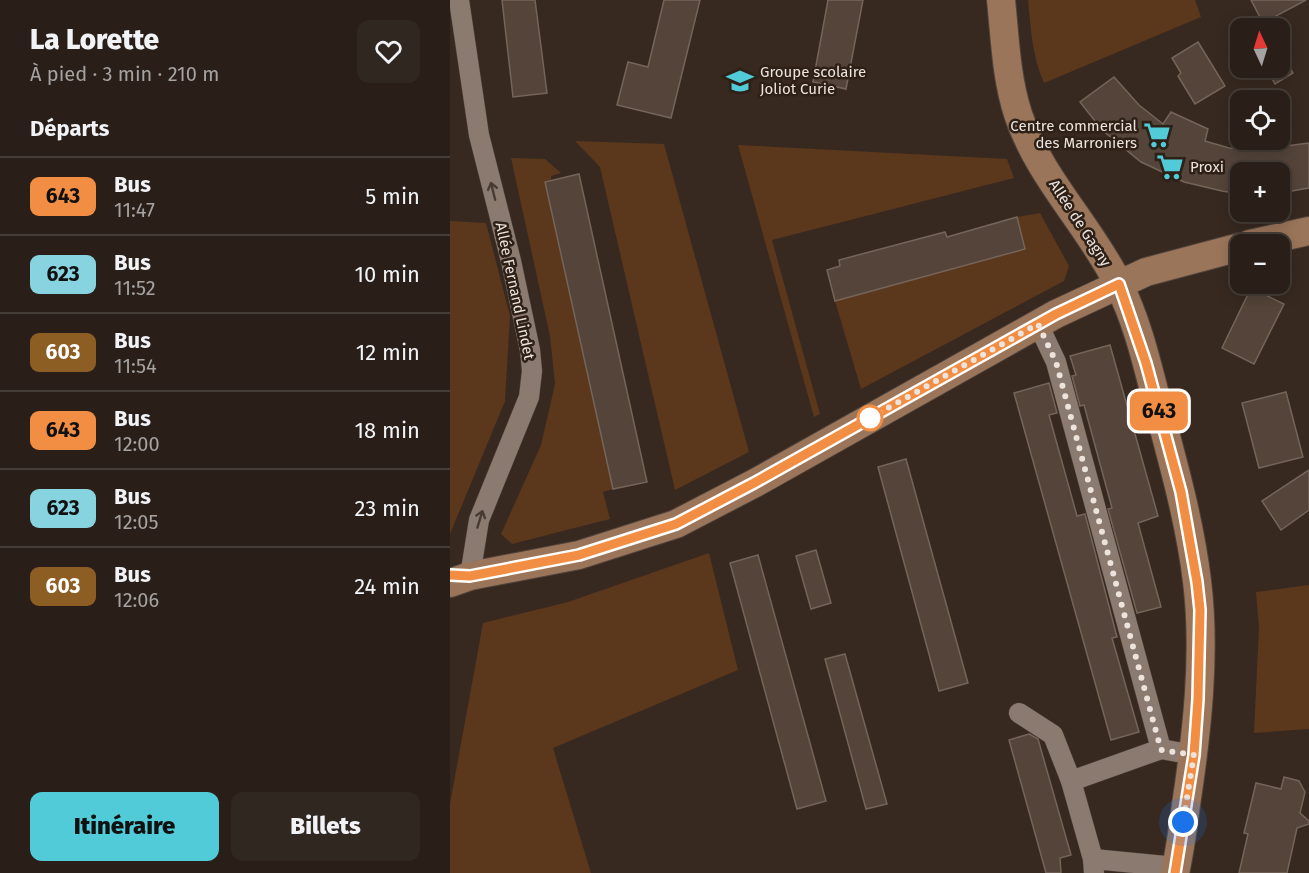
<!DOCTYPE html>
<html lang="fr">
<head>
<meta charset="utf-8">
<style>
	:root { --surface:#291f18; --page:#312721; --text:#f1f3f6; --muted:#a5a2a2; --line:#453d37; --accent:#52cbd8 }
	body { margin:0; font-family:"Fira Sans",sans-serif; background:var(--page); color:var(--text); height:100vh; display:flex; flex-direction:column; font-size:22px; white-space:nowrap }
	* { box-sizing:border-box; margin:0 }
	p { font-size:20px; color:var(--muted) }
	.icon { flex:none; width:33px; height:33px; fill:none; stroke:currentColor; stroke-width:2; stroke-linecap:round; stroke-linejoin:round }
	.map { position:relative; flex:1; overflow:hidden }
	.side { display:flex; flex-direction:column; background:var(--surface); width:450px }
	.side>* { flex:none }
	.badge { padding:0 12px; border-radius:9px; font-size:21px; line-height:39px }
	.needle { width:39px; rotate:356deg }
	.fabs { position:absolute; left:780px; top:18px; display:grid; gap:12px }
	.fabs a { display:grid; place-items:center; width:60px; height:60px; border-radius:12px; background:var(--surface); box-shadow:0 3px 15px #0003,0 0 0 2px var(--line); font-size:30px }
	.you { position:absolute; width:30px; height:30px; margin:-15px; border:4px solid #fff; border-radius:50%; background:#1a73e8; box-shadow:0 0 0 9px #1a73e833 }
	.map>.badge { position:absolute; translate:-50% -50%; box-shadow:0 0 0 3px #fff }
	h2 { padding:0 30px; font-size:22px; line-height:54px }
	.round { display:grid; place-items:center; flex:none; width:63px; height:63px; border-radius:12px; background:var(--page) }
	.summary { display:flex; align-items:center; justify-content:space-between; height:102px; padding:0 30px }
	h1 { font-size:28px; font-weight:800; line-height:45px }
	.action { display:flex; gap:12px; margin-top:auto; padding:12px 30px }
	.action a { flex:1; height:69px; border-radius:12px; background:var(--accent); color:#111; font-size:24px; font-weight:800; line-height:69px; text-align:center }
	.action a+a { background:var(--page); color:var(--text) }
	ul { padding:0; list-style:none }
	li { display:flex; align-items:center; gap:18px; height:78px; padding:0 30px; border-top:2px solid var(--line) }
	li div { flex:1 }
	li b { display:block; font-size:22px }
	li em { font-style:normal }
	li .badge { min-width:66px; font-weight:700; text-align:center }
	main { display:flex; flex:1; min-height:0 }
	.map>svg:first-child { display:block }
	.green { fill:#5b371c }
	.building { fill:#54443a; stroke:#746459; stroke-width:1.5 }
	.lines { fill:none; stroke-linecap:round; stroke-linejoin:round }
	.street-casing { stroke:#50443c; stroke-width:21 }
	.secondary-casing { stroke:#50443c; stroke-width:30 }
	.street { stroke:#8b7a70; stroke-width:20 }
	.secondary { stroke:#9b755a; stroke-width:28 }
	.oneway { stroke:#493b32 }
	.line-casing { stroke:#fff; stroke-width:14 }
	.line { stroke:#f28e43; stroke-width:9 }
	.walk { stroke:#ede3dd; stroke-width:6; stroke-dasharray:0 10.8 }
	.stop-dot { fill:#fff; stroke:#f28e43; stroke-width:3 }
	.labels { text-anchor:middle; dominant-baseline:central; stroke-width:5; stroke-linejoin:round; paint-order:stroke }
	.poi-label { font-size:15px; fill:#ede3dd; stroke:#2d2017; text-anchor:start }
	.street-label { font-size:15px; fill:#ede3dd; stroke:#2d2017 }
</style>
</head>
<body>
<main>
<section class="side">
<div class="summary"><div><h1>La Lorette</h1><p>À pied · 3 min · 210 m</p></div><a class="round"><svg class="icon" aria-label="heart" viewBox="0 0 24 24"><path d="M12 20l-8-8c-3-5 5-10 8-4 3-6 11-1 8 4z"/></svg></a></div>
<h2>Départs</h2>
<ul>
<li><span class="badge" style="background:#f28e43;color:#111">643</span><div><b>Bus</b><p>11:47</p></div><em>5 min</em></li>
<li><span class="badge" style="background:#87d3df;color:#111">623</span><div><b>Bus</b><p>11:52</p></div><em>10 min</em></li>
<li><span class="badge" style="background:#8d5e24;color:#fff">603</span><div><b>Bus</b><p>11:54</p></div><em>12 min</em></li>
<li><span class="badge" style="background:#f28e43;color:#111">643</span><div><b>Bus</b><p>12:00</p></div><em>18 min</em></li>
<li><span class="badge" style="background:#87d3df;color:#111">623</span><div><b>Bus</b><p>12:05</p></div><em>23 min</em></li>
<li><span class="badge" style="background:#8d5e24;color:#fff">603</span><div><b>Bus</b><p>12:06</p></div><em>24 min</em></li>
</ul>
<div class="action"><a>Itinéraire</a><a>Billets</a></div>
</section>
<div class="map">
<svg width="859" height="873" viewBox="0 0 859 873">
	<rect width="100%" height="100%" fill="#372920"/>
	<!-- green -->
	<g class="green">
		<path d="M 578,0 L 745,0 L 751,17 L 594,83 C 582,56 581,29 578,0 Z"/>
		<path d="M 125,141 L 214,144 L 299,452 L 225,490 L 150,167 Z"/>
		<path d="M 288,145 L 557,159 L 564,178 L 322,240 L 370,414 L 364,417 Z"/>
		<path d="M 61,158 L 95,159 L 111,173 L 101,176 L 101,180 L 95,182 L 163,489 L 153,492 L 160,519 L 62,544 L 51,534 L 91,445 L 105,384 L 100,336 Z"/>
		<path d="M 590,213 L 619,266 L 614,281 L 411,389 L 385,301 L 575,249 L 567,217 Z"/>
		<path d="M 0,221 L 36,223 L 60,316 L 55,401 L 0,534 Z"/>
		<path d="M 259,553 L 288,670 L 103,748 L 141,873 L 0,873 L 0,804 L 33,623 L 118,602 Z"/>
		<path d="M 859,585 L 859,729 L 804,733 L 809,627 L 806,592 Z"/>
	</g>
	<!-- building -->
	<g class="building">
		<path d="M 52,0 L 85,0 L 97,93 L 63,97 Z"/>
		<path d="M 214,0 L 250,0 L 221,118 L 167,105 L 178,62 L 198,67 Z"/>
		<path d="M 378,0 L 413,0 L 396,89 L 363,82 Z"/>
		<path d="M 801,0 L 856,0 L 813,23 Z"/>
		<path d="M 748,42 L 775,86 L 745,104 L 728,76 L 731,73 L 722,58 Z"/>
		<path d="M 834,58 L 843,73 L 825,84 L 816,68 L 830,68 L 830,60 Z"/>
		<path d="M 664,77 L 689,105 L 713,124 L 721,112 L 758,129 L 755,141 L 779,148 L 804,150 L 859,143 L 859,188 L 830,193 L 830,172 L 790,172 L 790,194 L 772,191 L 734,182 L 691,162 L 652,130 L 630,102 Z"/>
		<path d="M 129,174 L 197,482 L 163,489 L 95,182 Z"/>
		<path d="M 567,217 L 575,249 L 385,301 L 377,270 L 390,266 L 389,260 L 495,232 L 497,237 Z"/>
		<path d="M 801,288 L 834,304 L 804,364 L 772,348 Z"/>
		<path d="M 660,345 L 708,516 L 688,523 L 711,607 L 687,613 L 658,509 L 662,508 L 634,405 L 630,406 L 622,376 L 626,375 L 620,356 Z"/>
		<path d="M 599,383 L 607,413 L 599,415 L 627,516 L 635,514 L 667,637 L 662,638 L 689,732 L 661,740 L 564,393 Z"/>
		<path d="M 836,392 L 853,457 L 809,468 L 792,403 Z"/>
		<path d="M 456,459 L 518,683 L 489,691 L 428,467 Z"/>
		<path d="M 859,470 L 859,510 L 831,530 L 812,501 Z"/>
		<path d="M 366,550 L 381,603 L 361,609 L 346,556 Z"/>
		<path d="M 308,555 L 376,801 L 347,809 L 280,563 Z"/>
		<path d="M 395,654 L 437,804 L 416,809 L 375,659 Z"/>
		<path d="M 579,734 L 588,739 L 621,855 L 610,858 L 611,873 L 596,873 L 559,740 Z"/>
		<path d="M 834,777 L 849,781 L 855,792 L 850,813 L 859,821 L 859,824 L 847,828 L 837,873 L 789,873 L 798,834 L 794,833 L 806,783 L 831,789 Z"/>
	</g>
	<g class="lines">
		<defs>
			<g id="street">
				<path d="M 9,0 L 29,135 L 61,261 L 80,350 L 82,371 L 79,397 L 29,520 L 20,576"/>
				<path d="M 588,324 L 606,362 L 711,749 L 744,755"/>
				<path d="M 569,713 L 603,735 L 621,781 L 643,859 L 644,873"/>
				<path d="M 621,781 L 711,749"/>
				<path d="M 643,859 L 726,867"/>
			</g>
			<g id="secondary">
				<path d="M 551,0 C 555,38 556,77 568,114 C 589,177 639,225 668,283 C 688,322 698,368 709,410 C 724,466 740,523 747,581 C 756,654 747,732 736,805 C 733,827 730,851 725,873"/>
				<path d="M 800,244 L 859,231"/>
				<path d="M 0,583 L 20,576 L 129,555 L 226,524 L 305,483 L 606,314 L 696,272 L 790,247"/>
			</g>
		</defs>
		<!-- street casing -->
		<use href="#street" class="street-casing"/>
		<!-- secondary casing -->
		<use href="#secondary" class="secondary-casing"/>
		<!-- street -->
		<use href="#street" class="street"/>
		<!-- secondary -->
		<use href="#secondary" class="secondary"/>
	</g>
	<!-- one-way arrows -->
	<defs><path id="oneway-shaft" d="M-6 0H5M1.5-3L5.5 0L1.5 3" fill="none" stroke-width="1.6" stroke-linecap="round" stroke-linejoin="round" transform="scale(1.5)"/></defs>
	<g class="oneway">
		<use href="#oneway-shaft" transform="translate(43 191) rotate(-104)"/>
		<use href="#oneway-shaft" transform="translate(30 519) rotate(-73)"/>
	</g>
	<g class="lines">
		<defs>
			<path id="line" d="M 0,575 L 20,576 L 129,555 L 226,524 L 304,483 L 606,314 L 669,284 L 696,363 L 731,492 L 747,582 L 750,610 L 748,699 L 744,755 L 725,873"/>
		</defs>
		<!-- line casing -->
		<use href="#line" class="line-casing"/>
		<!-- line -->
		<use href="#line" class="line"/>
		<!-- walk -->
		<path class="walk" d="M 420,418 L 588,324 L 606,362 L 711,750 L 744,755 L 733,822"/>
	</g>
	<!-- icons -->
	<defs>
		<symbol id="school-bare" viewBox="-9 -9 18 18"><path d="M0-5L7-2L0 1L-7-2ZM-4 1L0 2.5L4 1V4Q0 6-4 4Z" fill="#52cbd8" stroke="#2d2017" stroke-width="2.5" paint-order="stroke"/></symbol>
		<symbol id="supermarket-bare" viewBox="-9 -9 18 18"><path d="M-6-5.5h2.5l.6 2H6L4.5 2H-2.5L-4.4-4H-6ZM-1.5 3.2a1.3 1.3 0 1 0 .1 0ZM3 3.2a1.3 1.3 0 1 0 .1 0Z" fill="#52cbd8" stroke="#2d2017" stroke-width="2.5" paint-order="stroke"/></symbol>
	</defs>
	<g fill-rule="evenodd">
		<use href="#school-bare" x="271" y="62" width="38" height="38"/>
		<use href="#supermarket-bare" x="688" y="116" width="38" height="38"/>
		<use href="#supermarket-bare" x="701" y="148" width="38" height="38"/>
	</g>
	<!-- markers -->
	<circle class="stop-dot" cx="420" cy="418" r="12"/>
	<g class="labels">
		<!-- poi labels -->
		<g class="poi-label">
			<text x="310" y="72">Groupe scolaire<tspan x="310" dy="17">Joliot Curie</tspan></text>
			<text x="687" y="126" text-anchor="end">Centre commercial<tspan x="687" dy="17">des Marroniers</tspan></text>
			<text x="740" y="167">Proxi</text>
		</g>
		<!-- street labels -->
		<g class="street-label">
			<text transform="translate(630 223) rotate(57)">Allée de Gagny</text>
			<text transform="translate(65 291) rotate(78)">Allée Fernand Lindet</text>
		</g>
	</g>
</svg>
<div class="fabs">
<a><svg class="needle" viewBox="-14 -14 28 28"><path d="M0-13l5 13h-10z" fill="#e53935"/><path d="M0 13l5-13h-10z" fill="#a5a2a2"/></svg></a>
<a><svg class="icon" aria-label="locate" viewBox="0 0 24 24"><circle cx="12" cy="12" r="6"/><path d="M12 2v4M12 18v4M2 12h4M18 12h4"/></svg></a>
<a>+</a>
<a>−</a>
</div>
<div class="you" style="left:733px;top:822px"></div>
<b class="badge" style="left:709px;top:411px;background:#f28e43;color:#111">643</b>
</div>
</main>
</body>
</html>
